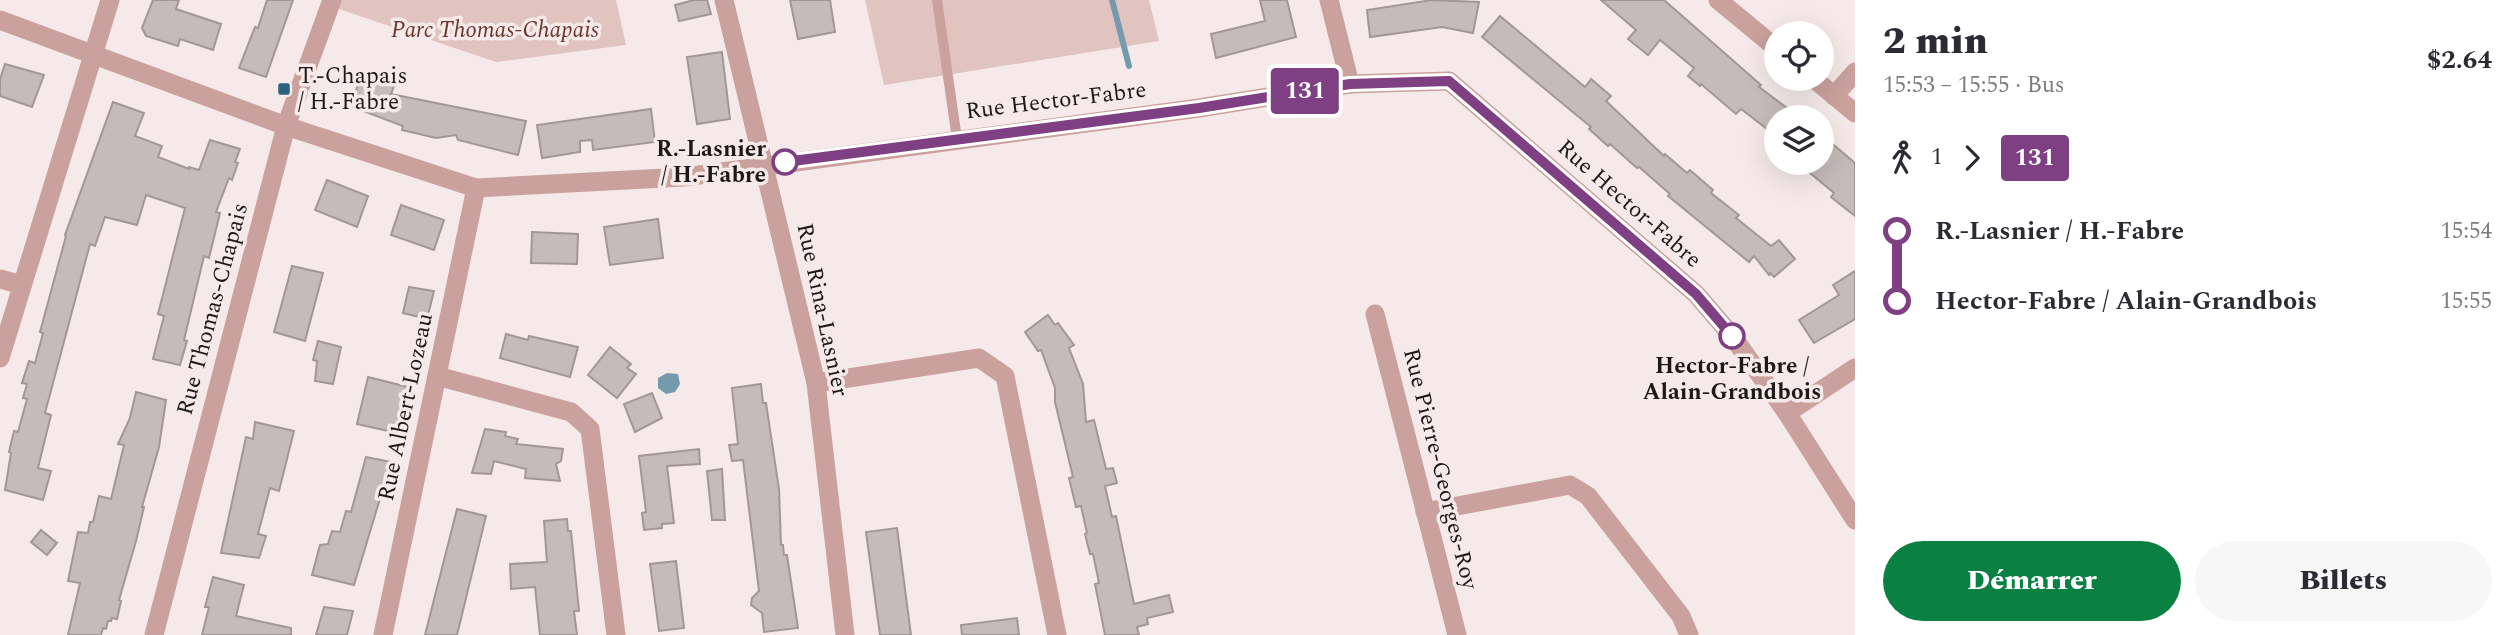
<!DOCTYPE html>
<html lang="fr">
<head>
<meta charset="utf-8">
<style>
	:root { --surface:#fff; --page:#f7f7f7; --text:#2b2b33; --muted:#7c7c81; --accent:#0b8043 }
	body { margin:0; font-family:Spectral,serif; background:var(--page); color:var(--text); height:100vh; display:flex; flex-direction:column; font-size:26px; white-space:nowrap }
	* { box-sizing:border-box; margin:0 }
	p { font-size:23px; color:var(--muted) }
	.icon { flex:none; width:38px; height:38px; fill:none; stroke:currentColor; stroke-width:2; stroke-linecap:round; stroke-linejoin:round }
	.map { position:relative; flex:1; overflow:hidden }
	.side { display:flex; flex-direction:column; background:var(--surface); width:665px }
	.side>* { flex:none }
	.badge { padding:0 14px; border-radius:5px; font-size:24px; line-height:46px }
	.tools { position:absolute; left:1764px; top:21px; display:grid; gap:14px }
	.tools a { display:grid; place-items:center; width:70px; height:70px; border-radius:50%; background:var(--surface); box-shadow:0 7px 28px #0002; font-size:35px }
	.map>.badge { position:absolute; translate:-50% -50%; box-shadow:0 0 0 4px #fff }
	.legs { display:flex; align-items:center; gap:10px; height:77px; padding:0 28px; font-size:23px }
	.legs p { margin-inline-start:auto }
	.overview { display:flex; align-items:center; justify-content:space-between; height:119px; padding:0 28px }
	h1 { font-size:38px; font-weight:800; line-height:52px }
	.cta { display:flex; gap:14px; margin-top:auto; padding:14px 28px }
	.cta a { flex:1; height:80px; border-radius:42px; background:var(--accent); color:#fff; font-size:28px; font-weight:800; line-height:80px; text-align:center }
	.cta a+a { background:var(--page); color:var(--text) }
	ul { padding:0 28px; list-style:none }
	li { display:flex; align-items:center; gap:24px; height:70px; font-size:26px }
	li i { display:grid; place-items:center; width:10px; height:100%; margin:0 9px; background:currentColor }
	li i::after { content:''; width:18px; height:18px; margin:-9px; border:5px solid; border-radius:50%; background:var(--surface) }
	li p { margin-inline-start:auto }
	li:first-child i { background:linear-gradient(#0000 50%,currentColor 0) }
	li:last-child i { background:linear-gradient(currentColor 50%,#0000 0) }
	main { display:flex; flex:1; min-height:0 }
	.map>svg:first-child { display:block }
	.green { fill:#e1c3bf }
	.water { fill:#749aae }
	.lines { fill:none; stroke-linecap:round; stroke-linejoin:round }
	.stream { stroke:#749aae; stroke-width:6 }
	.building { fill:#c5bbba; stroke:#a19896; stroke-width:2 }
	.service { stroke:#caa19c; stroke-width:10 }
	.minor { stroke:#caa19c; stroke-width:19 }
	.line-1-casing { stroke:#fff; stroke-width:16 }
	.line-1 { stroke:#7e4082; stroke-width:10 }
	.poi-dot { fill:#2a637d; stroke:#f5eae9; stroke-width:2.5 }
	.stop-1-dot { fill:#fff; stroke:#7e4082; stroke-width:3.5 }
	.labels { text-anchor:middle; dominant-baseline:central; stroke-width:7; stroke-linejoin:round; paint-order:stroke }
	.park-label { font-size:23px; font-style:italic; fill:#6d352f; stroke:#f5eae9 }
	.poi-label { font-size:23px; fill:#1c1918; stroke:#f5eae9; text-anchor:start }
	.street-label { font-size:23px; fill:#1c1918; stroke:#f5eae9 }
	.stop-label { font-size:23px; font-weight:bold; fill:#1c1918; stroke:#f5eae9; text-anchor:end }
</style>
</head>
<body>
<main>
<div class="map">
<svg width="1855" height="635" viewBox="0 0 1855 635">
	<rect width="100%" height="100%" fill="#f5eae9"/>
	<!-- green -->
	<g class="green">
		<path d="M 332,0 L 616,0 L 626,45 L 496,62 L 330,6 Z"/>
		<path d="M 865,0 L 1149,0 L 1159,41 L 884,85 Z"/>
	</g>
	<!-- water -->
	<path class="water" d="M 667,373 L 678,374 L 680,384 L 675,392 L 666,394 L 658,388 L 658,378 Z"/>
	<g class="lines">
		<!-- stream -->
		<path class="stream" d="M 1112,0 L 1129,66"/>
	</g>
	<!-- building -->
	<g class="building">
		<path d="M 153,0 L 179,0 L 176,9 L 221,24 L 213,50 L 180,39 L 178,46 L 146,36 L 142,28 Z"/>
		<path d="M 267,0 L 293,0 L 266,77 L 239,68 L 255,27 L 258,28 Z"/>
		<path d="M 694,0 L 707,0 L 711,14 L 679,21 L 675,5 Z"/>
		<path d="M 790,0 L 830,0 L 835,32 L 798,39 Z"/>
		<path d="M 1260,0 L 1287,0 L 1296,37 L 1216,58 L 1211,34 L 1265,21 Z"/>
		<path d="M 1432,0 L 1479,2 L 1473,33 L 1442,27 L 1370,37 L 1367,10 Z"/>
		<path d="M 1601,0 L 1664,0 L 1761,85 L 1759,87 L 1799,117 L 1776,117 L 1776,136 L 1741,109 L 1736,114 L 1701,84 L 1700,86 L 1688,76 L 1694,68 L 1660,40 L 1648,55 L 1628,39 L 1636,30 Z"/>
		<path d="M 1500,16 L 1585,87 L 1591,79 L 1611,96 L 1606,101 L 1664,156 L 1665,154 L 1687,173 L 1690,170 L 1713,190 L 1711,193 L 1739,215 L 1736,218 L 1771,246 L 1779,240 L 1795,259 L 1774,277 L 1770,273 L 1769,275 L 1754,256 L 1749,262 L 1668,196 L 1670,194 L 1639,167 L 1637,168 L 1610,144 L 1608,146 L 1589,129 L 1591,127 L 1482,37 Z"/>
		<path d="M 722,52 L 730,119 L 697,124 L 687,57 Z"/>
		<path d="M 5,64 L 44,75 L 32,107 L 0,96 L 0,79 Z"/>
		<path d="M 362,74 L 394,86 L 391,94 L 526,121 L 518,155 L 458,140 L 456,135 L 436,138 L 402,130 L 403,126 L 350,106 Z"/>
		<path d="M 113,102 L 144,113 L 135,136 L 162,146 L 158,157 L 189,169 L 189,167 L 199,170 L 210,140 L 240,149 L 235,162 L 238,163 L 232,180 L 229,178 L 216,212 L 220,213 L 209,258 L 204,256 L 184,340 L 187,341 L 180,365 L 153,359 L 164,316 L 158,314 L 185,208 L 146,195 L 137,225 L 105,217 L 95,246 L 90,244 L 45,413 L 51,415 L 38,468 L 51,471 L 43,500 L 5,490 L 11,453 L 9,452 L 14,431 L 18,432 L 27,399 L 23,398 L 27,384 L 22,383 L 29,361 L 35,363 L 43,333 L 40,332 L 66,236 L 65,235 Z"/>
		<path d="M 651,109 L 655,142 L 593,150 L 592,140 L 580,141 L 580,152 L 542,158 L 537,125 Z"/>
		<path d="M 1822,135 L 1855,163 L 1855,216 L 1831,197 L 1834,193 L 1798,163 L 1822,163 Z"/>
		<path d="M 327,180 L 368,196 L 357,227 L 315,210 Z"/>
		<path d="M 401,205 L 444,220 L 434,250 L 391,235 Z"/>
		<path d="M 658,219 L 663,258 L 610,265 L 604,227 Z"/>
		<path d="M 532,232 L 578,234 L 577,264 L 531,263 Z"/>
		<path d="M 292,266 L 323,273 L 305,341 L 274,332 Z"/>
		<path d="M 1855,271 L 1855,319 L 1814,343 L 1799,320 L 1839,295 L 1833,285 Z"/>
		<path d="M 409,287 L 434,291 L 427,319 L 403,313 Z"/>
		<path d="M 1048,315 L 1055,325 L 1058,323 L 1074,345 L 1069,348 L 1083,384 L 1086,422 L 1094,420 L 1106,469 L 1113,468 L 1117,483 L 1105,486 L 1112,517 L 1116,516 L 1134,604 L 1169,595 L 1173,612 L 1147,618 L 1148,624 L 1137,627 L 1139,635 L 1105,635 L 1095,584 L 1099,583 L 1093,554 L 1090,554 L 1085,534 L 1087,533 L 1081,506 L 1076,507 L 1069,478 L 1073,477 L 1055,402 L 1055,388 L 1041,350 L 1038,351 L 1025,332 Z"/>
		<path d="M 506,334 L 528,340 L 529,336 L 578,347 L 570,377 L 500,358 Z"/>
		<path d="M 318,341 L 341,347 L 333,384 L 315,381 L 317,361 L 313,360 Z"/>
		<path d="M 610,347 L 631,364 L 627,368 L 636,374 L 617,398 L 588,375 Z"/>
		<path d="M 368,377 L 408,387 L 397,433 L 357,424 Z"/>
		<path d="M 761,384 L 763,403 L 766,403 L 779,489 L 781,545 L 783,545 L 784,555 L 787,555 L 798,628 L 764,632 L 762,613 L 751,605 L 752,598 L 759,591 L 743,460 L 732,461 L 729,445 L 738,444 L 732,388 Z"/>
		<path d="M 136,392 L 166,400 L 159,447 L 142,507 L 144,507 L 136,541 L 119,600 L 121,601 L 117,619 L 112,618 L 111,621 L 108,621 L 106,629 L 103,628 L 101,635 L 68,635 L 80,583 L 68,581 L 78,532 L 88,533 L 90,522 L 93,522 L 99,496 L 111,499 L 124,445 L 118,444 L 130,418 Z"/>
		<path d="M 652,393 L 662,418 L 635,432 L 624,404 Z"/>
		<path d="M 255,422 L 294,431 L 279,491 L 270,488 L 258,534 L 266,536 L 259,558 L 221,553 L 246,437 L 253,439 Z"/>
		<path d="M 485,429 L 506,432 L 505,436 L 518,439 L 516,444 L 563,449 L 561,461 L 556,464 L 560,481 L 525,478 L 526,469 L 494,461 L 491,474 L 472,473 Z"/>
		<path d="M 699,449 L 700,464 L 667,466 L 674,523 L 662,524 L 662,528 L 644,530 L 642,513 L 646,512 L 639,456 Z"/>
		<path d="M 366,457 L 391,462 L 354,585 L 312,575 L 320,545 L 328,544 L 332,531 L 340,532 L 346,511 L 351,512 Z"/>
		<path d="M 722,469 L 725,520 L 712,520 L 707,471 Z"/>
		<path d="M 457,509 L 486,516 L 457,635 L 425,635 Z"/>
		<path d="M 567,519 L 568,531 L 571,531 L 579,611 L 574,611 L 577,635 L 540,635 L 535,587 L 511,589 L 510,564 L 547,562 L 544,521 Z"/>
		<path d="M 897,528 L 911,635 L 880,635 L 866,532 Z"/>
		<path d="M 41,530 L 57,543 L 47,555 L 31,542 Z"/>
		<path d="M 676,561 L 684,628 L 659,631 L 650,564 Z"/>
		<path d="M 213,577 L 244,585 L 236,616 L 291,628 L 291,635 L 202,635 L 209,607 L 205,607 Z"/>
		<path d="M 324,607 L 353,611 L 347,635 L 316,635 Z"/>
		<path d="M 1017,618 L 1019,635 L 962,635 L 961,625 Z"/>
	</g>
	<g class="lines">
		<!-- service -->
		<path class="service" d="M 937,0 L 957,139"/>
		<!-- minor -->
		<g class="minor">
			<path d="M 724,0 L 816,383 L 845,635"/>
			<path d="M 1329,0 L 1350,84"/>
			<path d="M 1718,0 L 1776,48"/>
			<path d="M 0,20 L 286,126 L 476,188 L 684,177 L 1199,108 L 1350,84 L 1449,81 L 1696,294 L 1733,337 L 1787,413 L 1855,520"/>
			<path d="M 1814,79 L 1855,113"/>
			<path d="M 1834,96 L 1855,72"/>
			<path d="M 0,279 L 22,285"/>
			<path d="M 1375,314 L 1457,635"/>
			<path d="M 0,358 L 110,0"/>
			<path d="M 437,376 L 571,412 L 590,429 L 616,635"/>
			<path d="M 816,383 L 979,358 L 1005,376 L 1057,635"/>
			<path d="M 1787,413 L 1855,368"/>
			<path d="M 1425,512 L 1570,485 L 1588,496 L 1681,616 L 1689,635"/>
			<path d="M 154,635 L 286,126 L 332,0"/>
			<path d="M 383,635 L 476,188"/>
		</g>
	</g>
	<g class="lines">
		<defs>
			<path id="line-1" d="M 785,162 L 1199,108 L 1350,84 L 1449,81 L 1696,294 L 1732,336"/>
		</defs>
		<!-- line-1 casing -->
		<use href="#line-1" class="line-1-casing"/>
		<!-- line-1 -->
		<use href="#line-1" class="line-1"/>
	</g>
	<!-- markers -->
	<rect class="poi-dot" x="277" y="82" width="14" height="14" rx="3.5"/>
	<g class="stop-1-dot">
		<circle cx="785" cy="162" r="12"/>
		<circle cx="1732" cy="336" r="12"/>
	</g>
	<g class="labels">
		<!-- park labels -->
		<g class="park-label">
			<text x="495" y="30">Parc Thomas-Chapais</text>
		</g>
		<!-- poi labels -->
		<g class="poi-label">
			<text x="298" y="76">T.-Chapais<tspan x="298" dy="26">/ H.-Fabre</tspan></text>
		</g>
		<!-- street labels -->
		<g class="street-label">
			<text transform="translate(1056 101) rotate(-7)">Rue Hector-Fabre</text>
			<text transform="translate(1629 204) rotate(41)">Rue Hector-Fabre</text>
			<text transform="translate(213 309) rotate(-75)">Rue Thomas-Chapais</text>
			<text transform="translate(822 310) rotate(78)">Rue Rina-Lasnier</text>
			<text transform="translate(406 407) rotate(-78)">Rue Albert-Lozeau</text>
			<text transform="translate(1440 469) rotate(76)">Rue Pierre-Georges-Roy</text>
		</g>
		<!-- stop labels -->
		<g class="stop-label">
			<text x="766" y="149">R.-Lasnier<tspan x="766" dy="26">/ H.-Fabre</tspan></text>
			<text x="1732" y="366" text-anchor="middle">Hector-Fabre /<tspan x="1732" dy="26">Alain-Grandbois</tspan></text>
		</g>
	</g>
</svg>
<div class="tools">
<a><svg class="icon" aria-label="locate" viewBox="0 0 24 24"><circle cx="12" cy="12" r="6"/><path d="M12 2v4M12 18v4M2 12h4M18 12h4"/></svg></a>
<a><svg class="icon" aria-label="layers" viewBox="0 0 24 24"><path d="M12 4l9 5-9 5-9-5zM3 14l9 5 9-5"/></svg></a>
</div>
<b class="badge" style="left:1305px;top:91px;background:#7e4082;color:#fff">131</b>
</div>
<section class="side">
<div class="overview"><div><h1>2 min</h1><p>15:53 – 15:55 · Bus</p></div><b>$2.64</b></div>
<div class="legs"><svg class="icon" aria-label="walk" viewBox="0 0 24 24"><circle cx="13" cy="4" r="2"/><path d="M13 8l-2 6 4 7M11 14l-3 7M7 12l3-4h3l4 4"/></svg>1<svg class="icon" aria-label="forward" viewBox="0 0 24 24"><path d="M9 5l7 7-7 7"/></svg><b class="badge" style="background:#7e4082;color:#fff">131</b></div>
<ul>
<li><i style="color:#7e4082"></i><b>R.-Lasnier / H.-Fabre</b><p>15:54</p></li>
<li><i style="color:#7e4082"></i><b>Hector-Fabre / Alain-Grandbois</b><p>15:55</p></li>
</ul>
<div class="cta"><a>Démarrer</a><a>Billets</a></div>
</section>
</main>
</body>
</html>
